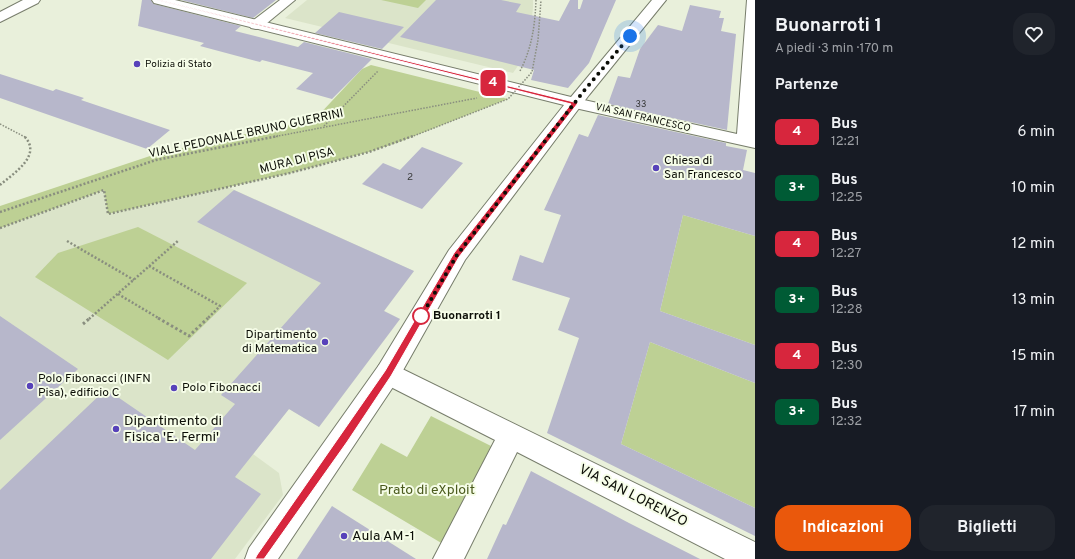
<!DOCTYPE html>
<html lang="it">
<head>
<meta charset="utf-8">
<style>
	:root { --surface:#171b24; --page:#20242c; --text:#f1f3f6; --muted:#9ea1a6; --accent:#ea580c }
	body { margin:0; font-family:Overpass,sans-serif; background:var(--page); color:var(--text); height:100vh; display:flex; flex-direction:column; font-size:15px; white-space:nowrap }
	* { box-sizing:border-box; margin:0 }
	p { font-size:13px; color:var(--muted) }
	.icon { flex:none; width:22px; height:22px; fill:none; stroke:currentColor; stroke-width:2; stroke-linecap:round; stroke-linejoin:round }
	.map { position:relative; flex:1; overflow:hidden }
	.details { display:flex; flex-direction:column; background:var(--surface); width:320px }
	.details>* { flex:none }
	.badge { padding:0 8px; border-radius:6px; font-size:14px; line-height:26px }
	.you { position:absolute; width:20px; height:20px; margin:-10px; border:3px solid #fff; border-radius:50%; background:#1a73e8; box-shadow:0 0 0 6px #1a73e833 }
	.map>.badge { position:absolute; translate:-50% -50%; box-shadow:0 0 0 2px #fff }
	h2 { padding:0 20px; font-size:15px; line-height:36px }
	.round { display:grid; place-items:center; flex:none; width:42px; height:42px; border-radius:16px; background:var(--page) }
	.headline { display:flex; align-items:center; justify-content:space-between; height:68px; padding:0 20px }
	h1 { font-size:19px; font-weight:700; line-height:30px }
	.button { display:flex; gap:8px; margin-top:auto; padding:8px 20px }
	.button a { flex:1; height:46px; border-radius:16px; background:var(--accent); color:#fff; font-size:16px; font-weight:700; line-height:46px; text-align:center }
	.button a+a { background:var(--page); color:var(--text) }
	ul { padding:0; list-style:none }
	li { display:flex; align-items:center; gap:12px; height:56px; padding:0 20px }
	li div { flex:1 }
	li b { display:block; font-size:15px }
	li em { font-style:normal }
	li .badge { min-width:44px; font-weight:700; text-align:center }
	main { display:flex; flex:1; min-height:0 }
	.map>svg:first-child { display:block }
	.built { fill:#dbe4c9 }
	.green { fill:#bdd094 }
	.building { fill:#b7b7cb }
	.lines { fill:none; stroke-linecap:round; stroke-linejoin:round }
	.minor-casing { stroke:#777d6b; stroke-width:2 }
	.tertiary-casing { stroke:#777d6b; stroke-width:2 }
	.path-far2 { stroke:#898e7f; stroke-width:1.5; stroke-dasharray:1.5 1.5; stroke-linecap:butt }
	.path-far1 { stroke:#898e7f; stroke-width:2.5; stroke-dasharray:2 2; stroke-linecap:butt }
	.path { stroke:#898e7f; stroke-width:3; stroke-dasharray:2.5 2.5; stroke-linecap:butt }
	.minor { fill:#fff; fill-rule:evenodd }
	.tertiary { fill:#fff; fill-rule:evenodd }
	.path-bridge-far1 { stroke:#898e7f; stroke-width:1.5; stroke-dasharray:1.5 1.5; stroke-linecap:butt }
	.path-bridge { stroke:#898e7f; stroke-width:2.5; stroke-dasharray:2 2; stroke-linecap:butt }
	.line { fill:#d7263d; stroke:#fff }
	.walk { stroke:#0c0e07; stroke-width:4; stroke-dasharray:0 7.2 }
	.poi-dot { fill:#5742ba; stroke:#f6fde8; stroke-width:1.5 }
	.stop-dot { fill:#fff; stroke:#d7263d; stroke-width:2 }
	.labels { text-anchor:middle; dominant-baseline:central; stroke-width:4; stroke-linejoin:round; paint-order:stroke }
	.far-number-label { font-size:9px; fill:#373838 }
	.far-poi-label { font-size:10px; fill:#0c0e07; stroke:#f6fde8; text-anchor:start }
	.far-street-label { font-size:10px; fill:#0c0e07; stroke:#f6fde8 }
	.number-label { font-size:10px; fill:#373838 }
	.street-label { font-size:12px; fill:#0c0e07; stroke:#f6fde8 }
	.poi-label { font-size:12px; fill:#0c0e07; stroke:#f6fde8; text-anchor:start }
	.stop-label { font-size:12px; font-weight:bold; fill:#0c0e07; stroke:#f6fde8; text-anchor:start }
	.near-poi-label { font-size:14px; fill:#0c0e07; stroke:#f6fde8; text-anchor:start }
	.near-park-label { font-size:14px; fill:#4b5b1e; stroke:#f6fde8 }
	.near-street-label { font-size:14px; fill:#0c0e07; stroke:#f6fde8 }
</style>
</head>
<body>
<main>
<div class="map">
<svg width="755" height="559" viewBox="0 0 755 559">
	<rect width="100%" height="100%" fill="#e9f0db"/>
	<!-- built -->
	<g class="built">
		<path d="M 307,0 L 533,0 L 533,7 L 532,18 L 520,63 L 513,73 L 285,18 Z"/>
		<path d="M 228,187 L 414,271 L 384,311 L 400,319 L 319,427 L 289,409 L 253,454 L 279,473 L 283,495 L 235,559 L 0,559 L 0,227 L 104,190 L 109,214 Z"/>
	</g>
	<!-- green -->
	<g class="green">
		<path d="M 381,0 L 426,0 L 418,8 Z"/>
		<path d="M 371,65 L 508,99 L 399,142 L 369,152 L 290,173 L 108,214 L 104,190 L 0,228 L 0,206 L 159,153 L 315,119 L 362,69 Z"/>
		<path d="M 683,215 L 755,236 L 755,345 L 660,311 Z"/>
		<path d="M 138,227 L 247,283 L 168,360 L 35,277 L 58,253 Z"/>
		<path d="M 650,342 L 755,383 L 755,508 L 621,444 Z"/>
		<path d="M 431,416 L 491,446 L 443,544 L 352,490 L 381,443 L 407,457 Z"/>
	</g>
	<!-- building -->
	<g class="building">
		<path d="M 142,0 L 151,0 L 154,4 L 241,26 L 235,31 L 298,47 L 304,42 L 372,59 L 332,99 L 296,89 L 313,73 L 262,60 L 260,62 L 200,46 L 204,43 L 138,26 Z"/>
		<path d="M 181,0 L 276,0 L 253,18 Z"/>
		<path d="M 436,0 L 501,0 L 521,4 L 516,12 L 559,21 L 570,0 L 578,0 L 578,9 L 580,9 L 583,0 L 616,0 L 589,63 L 568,88 L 531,80 L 534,70 L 400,37 Z"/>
		<path d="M 690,5 L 721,11 L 719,18 L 724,18 L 721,31 L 736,34 L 727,130 L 608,104 L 618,76 L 630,78 L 640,49 L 658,25 L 682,31 Z"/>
		<path d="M 339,12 L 404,27 L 382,49 L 315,33 Z"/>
		<path d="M 0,74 L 53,91 L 56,89 L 84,98 L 81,100 L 170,130 L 147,149 L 0,98 Z"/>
		<path d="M 598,115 L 726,143 L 726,146 L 747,150 L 743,170 L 755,173 L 755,236 L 683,215 L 660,311 L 755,345 L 755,383 L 650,342 L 621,444 L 755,508 L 755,536 L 547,433 L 579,338 L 558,330 L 570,298 L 512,280 L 520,255 L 543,263 L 561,215 L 544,210 L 579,134 L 588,137 Z"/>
		<path d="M 422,147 L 463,163 L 422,209 L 362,184 L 383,163 L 400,170 Z"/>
		<path d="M 234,190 L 414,271 L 384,311 L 400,319 L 319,427 L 289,409 L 235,477 L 261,494 L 211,559 L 0,559 L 0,490 L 106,389 L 195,450 L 235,404 L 221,395 L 321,283 L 197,222 Z"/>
		<path d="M 0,316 L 78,369 L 0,440 Z"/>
		<path d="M 531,471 L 629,523 L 700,559 L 487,559 L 503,524 L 506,525 Z"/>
		<path d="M 332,506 L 416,559 L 297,559 Z"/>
	</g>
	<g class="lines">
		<defs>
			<g id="minor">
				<path d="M 23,0 L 40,0 L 38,3 L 0,22 L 0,12 Z"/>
				<path d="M 280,0 L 295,0 L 261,28 L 256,29 L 251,28 L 249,25 L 251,22 Z"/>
				<path d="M 747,0 L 755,0 L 755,148 L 575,108 L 569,106 L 567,103 L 569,100 L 575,98 L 737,134 Z"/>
				<path d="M 388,362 L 755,542 L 755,559 L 725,559 L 517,452 L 464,559 L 433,559 L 495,440 L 379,381 L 376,373 L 379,365 Z"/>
			</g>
			<path id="tertiary" d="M 152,0 L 175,0 L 571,97 L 652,0 L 666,0 L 589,95 L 465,260 L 397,381 L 278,559 L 245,559 L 249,548 L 379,365 L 449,250 L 564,105 L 154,3 Z"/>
		</defs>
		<!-- minor casing -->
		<use href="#minor" class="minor-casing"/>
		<!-- tertiary casing -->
		<use href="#tertiary" class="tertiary-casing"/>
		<!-- path-far2 -->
		<g class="path-far2">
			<path d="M 520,71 C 532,48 535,25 536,0"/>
			<path d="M 0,124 L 25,137"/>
			<path d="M 324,126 L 378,71"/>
			<path d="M 273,137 L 477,98"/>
		</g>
		<!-- path-far1 -->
		<g class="path-far1">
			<path d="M 0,185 C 14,173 43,155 24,136"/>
			<path d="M 0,212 L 156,160 L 278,136"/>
			<path d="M 67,241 L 134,280"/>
			<path d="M 149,266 L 220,306 L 207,319"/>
			<path d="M 118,294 L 160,319"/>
			<path d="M 89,319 L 179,240"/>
		</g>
		<!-- path -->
		<g class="path">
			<path d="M 158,318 L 189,336 L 208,318"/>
			<path d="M 83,324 L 90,318"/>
		</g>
		<!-- minor -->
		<use href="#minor" class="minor"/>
		<!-- tertiary -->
		<use href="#tertiary" class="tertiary"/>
		<!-- path-bridge-far1 -->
		<path class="path-bridge-far1" d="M 411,137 L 508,99 L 532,72 L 538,40 L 541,0"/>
		<!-- path-bridge -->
		<path class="path-bridge" d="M 0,228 L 104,190 L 108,214 L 290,173 L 369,152 L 413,136"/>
	</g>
	<!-- line -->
	<path class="line" d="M 157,0 L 159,0 L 578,103 L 459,257 L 391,376 L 347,442 L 264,559 L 255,559 L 257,555 L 385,371 L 454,253 L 571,104 Z"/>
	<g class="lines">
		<!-- walk -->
		<path class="walk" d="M 421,316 L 419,320 L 457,255 L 583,92 L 630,36"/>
	</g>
	<!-- markers -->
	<g class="poi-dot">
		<circle cx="137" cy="64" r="4"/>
		<circle cx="656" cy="168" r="4"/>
		<circle cx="325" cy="342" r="4"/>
		<circle cx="30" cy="386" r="4"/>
		<circle cx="174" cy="388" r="4"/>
		<circle cx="116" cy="429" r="4"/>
		<circle cx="344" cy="536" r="4"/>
	</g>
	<circle class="stop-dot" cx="421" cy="316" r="8"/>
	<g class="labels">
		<!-- far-number labels -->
		<g class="far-number-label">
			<text x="641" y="104">33</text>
		</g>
		<!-- far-poi labels -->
		<g class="far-poi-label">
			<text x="145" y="64">Polizia di Stato</text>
		</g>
		<!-- far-street labels -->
		<g class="far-street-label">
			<text transform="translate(643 118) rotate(13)">VIA SAN FRANCESCO</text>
		</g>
		<!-- number labels -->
		<g class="number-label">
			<text x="410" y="177">2</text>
		</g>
		<!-- street labels -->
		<g class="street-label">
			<text transform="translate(246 134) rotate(-12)">VIALE PEDONALE BRUNO GUERRINI</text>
			<text transform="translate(297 161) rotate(-14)">MURA DI PISA</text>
		</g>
		<!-- poi labels -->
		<g class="poi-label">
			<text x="664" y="161">Chiesa di<tspan x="664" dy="14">San Francesco</tspan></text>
			<text x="317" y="335" text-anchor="end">Dipartimento<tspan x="317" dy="14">di Matematica</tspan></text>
			<text x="38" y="379">Polo Fibonacci (INFN<tspan x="38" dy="14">Pisa), edificio C</tspan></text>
			<text x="182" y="388">Polo Fibonacci</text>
		</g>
		<!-- stop labels -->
		<g class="stop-label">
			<text x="433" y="316">Buonarroti 1</text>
		</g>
		<!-- near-poi labels -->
		<g class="near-poi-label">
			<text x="124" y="421">Dipartimento di<tspan x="124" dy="16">Fisica 'E. Fermi'</tspan></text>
			<text x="352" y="536">Aula AM-1</text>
		</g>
		<!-- near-park labels -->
		<g class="near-park-label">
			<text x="427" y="490">Prato di eXploit</text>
		</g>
		<!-- near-street labels -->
		<g class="near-street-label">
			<text transform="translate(633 496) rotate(27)">VIA SAN LORENZO</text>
		</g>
	</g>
</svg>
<div class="you" style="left:630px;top:36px"></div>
<b class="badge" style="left:493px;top:83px;background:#d7263d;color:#fff">4</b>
</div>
<section class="details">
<div class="headline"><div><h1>Buonarroti 1</h1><p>A piedi · 3 min · 170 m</p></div><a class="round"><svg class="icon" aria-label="heart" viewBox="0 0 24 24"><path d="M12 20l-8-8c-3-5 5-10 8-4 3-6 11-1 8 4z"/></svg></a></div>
<h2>Partenze</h2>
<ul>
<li><span class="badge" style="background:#d7263d;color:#fff">4</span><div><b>Bus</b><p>12:21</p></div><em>6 min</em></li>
<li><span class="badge" style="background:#005b35;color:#fff">3+</span><div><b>Bus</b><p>12:25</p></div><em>10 min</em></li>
<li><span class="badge" style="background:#d7263d;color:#fff">4</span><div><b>Bus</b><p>12:27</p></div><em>12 min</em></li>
<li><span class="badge" style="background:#005b35;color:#fff">3+</span><div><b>Bus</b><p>12:28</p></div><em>13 min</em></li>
<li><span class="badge" style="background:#d7263d;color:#fff">4</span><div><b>Bus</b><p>12:30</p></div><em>15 min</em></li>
<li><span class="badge" style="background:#005b35;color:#fff">3+</span><div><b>Bus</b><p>12:32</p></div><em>17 min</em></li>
</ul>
<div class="button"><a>Indicazioni</a><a>Biglietti</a></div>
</section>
</main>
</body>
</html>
